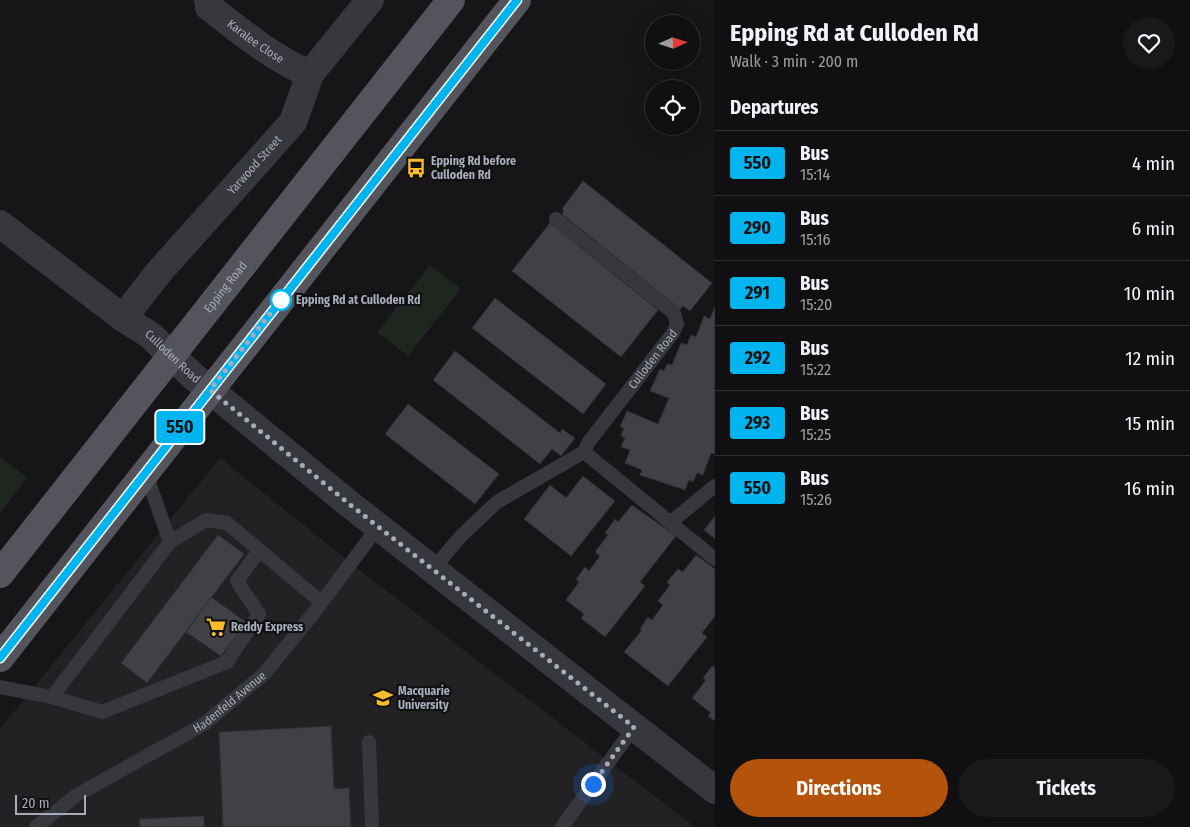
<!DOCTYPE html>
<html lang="en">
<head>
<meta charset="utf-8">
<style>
	:root { --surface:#101012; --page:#19191b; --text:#f1f3f6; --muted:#9c9d9f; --line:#303032; --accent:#b45309 }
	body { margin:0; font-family:"Fira Sans Condensed",sans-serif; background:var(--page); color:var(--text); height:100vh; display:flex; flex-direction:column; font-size:19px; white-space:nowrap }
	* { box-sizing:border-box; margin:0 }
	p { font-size:16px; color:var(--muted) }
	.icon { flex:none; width:28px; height:28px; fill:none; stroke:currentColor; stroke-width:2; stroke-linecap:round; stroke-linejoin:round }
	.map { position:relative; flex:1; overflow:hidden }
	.side { display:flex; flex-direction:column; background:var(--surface); width:475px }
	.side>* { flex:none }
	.badge { padding:0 10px; border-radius:4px; font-size:18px; line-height:32px }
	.needle { width:32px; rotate:87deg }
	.tools { position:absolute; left:645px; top:15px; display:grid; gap:10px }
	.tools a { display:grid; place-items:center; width:55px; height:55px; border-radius:50%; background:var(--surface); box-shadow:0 5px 20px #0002,0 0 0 1px var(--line); font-size:25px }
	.scale { position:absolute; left:15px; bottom:12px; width:71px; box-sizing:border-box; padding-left:5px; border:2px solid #a7acb9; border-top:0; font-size:14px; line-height:18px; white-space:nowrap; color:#a7acb9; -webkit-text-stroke:4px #111113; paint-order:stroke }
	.you { position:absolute; width:25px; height:25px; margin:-12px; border:4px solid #fff; border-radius:50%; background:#1a73e8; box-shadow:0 0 0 8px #1a73e833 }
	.map>.badge { position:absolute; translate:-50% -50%; box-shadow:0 0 0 2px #fff }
	h2 { padding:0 15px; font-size:19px; line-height:45px }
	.round { display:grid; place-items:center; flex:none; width:52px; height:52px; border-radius:26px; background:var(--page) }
	.headline { display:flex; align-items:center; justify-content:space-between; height:85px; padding:0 15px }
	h1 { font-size:24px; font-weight:700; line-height:38px }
	.cta { display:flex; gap:10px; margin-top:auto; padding:10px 15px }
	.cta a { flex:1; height:58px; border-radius:30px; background:var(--accent); color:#fff; font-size:20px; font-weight:700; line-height:58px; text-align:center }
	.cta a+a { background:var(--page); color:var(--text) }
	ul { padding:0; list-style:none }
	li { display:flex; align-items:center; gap:15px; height:65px; padding:0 15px; border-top:1px solid var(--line) }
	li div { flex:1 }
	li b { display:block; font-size:19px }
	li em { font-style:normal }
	li .badge { min-width:55px; font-weight:700; text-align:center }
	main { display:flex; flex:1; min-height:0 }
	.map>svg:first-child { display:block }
	.built { fill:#222225 }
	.green { fill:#1e261f }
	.building { fill:#404145; stroke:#303034 }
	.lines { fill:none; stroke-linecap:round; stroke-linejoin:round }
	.service { stroke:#37383d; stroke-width:14 }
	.minor { stroke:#37383d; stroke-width:28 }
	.primary { stroke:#53545c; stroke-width:28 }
	.line-casing { stroke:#fff; stroke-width:11 }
	.line { stroke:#00b5ef; stroke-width:8 }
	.walk { stroke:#a7acb9; stroke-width:5; stroke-dasharray:0 9 }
	.stop-dot { fill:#fff; stroke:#00b5ef; stroke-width:2.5 }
	.labels { text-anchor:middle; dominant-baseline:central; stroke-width:4.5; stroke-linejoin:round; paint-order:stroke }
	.street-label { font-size:12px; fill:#a7acb9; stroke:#111113 }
	.poi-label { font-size:12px; font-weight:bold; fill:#a7acb9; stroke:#111113; text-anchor:start }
	.stop-label { font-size:12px; font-weight:bold; fill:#a7acb9; stroke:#111113; text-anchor:start }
</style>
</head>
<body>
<main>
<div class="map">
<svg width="715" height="827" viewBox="0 0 715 827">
	<rect width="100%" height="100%" fill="#161618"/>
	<!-- built -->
	<path class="built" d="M 220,458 L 366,575 L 695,827 L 0,827 L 0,729 Z"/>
	<!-- green -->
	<g class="green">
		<path d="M 430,265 L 461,289 L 408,356 L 377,332 Z"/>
		<path d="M 0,457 L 27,478 L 0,513 Z"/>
	</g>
	<!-- building -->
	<g class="building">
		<path d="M 583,181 L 712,283 L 690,311 L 683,306 L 680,309 L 562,214 L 564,211 L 562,209 Z"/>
		<path d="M 550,223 L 658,310 L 621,357 L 512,271 Z"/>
		<path d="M 495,298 L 606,384 L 583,414 L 472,328 Z"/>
		<path d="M 715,307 L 715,454 L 711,453 L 703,475 L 697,473 L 693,482 L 689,480 L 685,490 L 640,475 L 642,470 L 625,463 L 630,450 L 621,447 L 625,438 L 621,436 L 624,428 L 620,427 L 627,411 L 658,424 L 669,398 L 650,391 L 660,369 L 664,371 L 667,364 L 672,365 L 681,343 L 687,345 L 691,335 L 696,337 L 704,316 L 710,319 Z"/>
		<path d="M 455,351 L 560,433 L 562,429 L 575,438 L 561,456 L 552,449 L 540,464 L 433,380 Z"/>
		<path d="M 408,404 L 499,474 L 475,504 L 385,434 Z"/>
		<path d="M 583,476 L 615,501 L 571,556 L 524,519 L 550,485 L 566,498 Z"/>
		<path d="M 632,505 L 676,536 L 640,582 L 645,586 L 605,637 L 581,618 L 584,614 L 566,600 L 579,582 L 576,579 L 585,567 L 589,571 L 600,556 L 595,552 L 608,535 L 605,533 L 615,519 L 618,522 Z"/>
		<path d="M 715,516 L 715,539 L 704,530 Z"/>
		<path d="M 218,535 L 244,554 L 147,683 L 121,663 Z"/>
		<path d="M 696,555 L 715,569 L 715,616 L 702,633 L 707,637 L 668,686 L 624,652 L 642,630 L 640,629 L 648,617 L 652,620 L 663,605 L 658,601 L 670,585 L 667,582 L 678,569 L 683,572 Z"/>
		<path d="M 211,597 L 246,622 L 221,656 L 186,632 Z"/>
		<path d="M 712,666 L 715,668 L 715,721 L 708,716 L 711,713 L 692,698 L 706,680 L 703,678 Z"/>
		<path d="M 331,726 L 334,789 L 349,788 L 351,827 L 223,827 L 219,732 Z"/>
		<path d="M 204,816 L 204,827 L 140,827 L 139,819 Z"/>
	</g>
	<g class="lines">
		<!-- service -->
		<g class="service">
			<path d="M 584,452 L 715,559"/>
			<path d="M 145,471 L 170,542"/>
			<path d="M 671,522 L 715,486"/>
			<path id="s1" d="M 433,569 L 462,535 L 497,502 L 584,452 L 588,443 L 673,333 L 677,324 L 674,313 L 556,219"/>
			<path d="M 0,687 L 52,697 L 102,712 L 227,662 L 259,614 L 237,581 L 259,551"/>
			<path d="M 52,697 L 170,542 L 206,520 L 227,523 L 321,602"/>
			<path d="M 369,742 L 372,827"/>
			<path id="s2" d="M 36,827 L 77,795 L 204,724 L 264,674 L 312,615 L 378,527"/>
			<path d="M 562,827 L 634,727"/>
		</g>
		<!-- minor -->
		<g class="minor">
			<path id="s3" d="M 208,0 L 209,7 C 240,31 274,59 310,74"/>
			<path id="s4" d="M 0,224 L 123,318 L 150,335 L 194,377 L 353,507 L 715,790"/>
			<path id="s5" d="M 123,318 L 159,272 L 293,122 L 310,74 L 370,0"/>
		</g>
		<!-- primary -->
		<g class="primary">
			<path id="s6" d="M 0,574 L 451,0"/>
			<path d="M 0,658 L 517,0"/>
		</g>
	</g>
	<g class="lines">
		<defs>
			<path id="line" d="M 0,658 L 517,0"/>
		</defs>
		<!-- line casing -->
		<use href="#line" class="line-casing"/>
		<!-- line -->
		<use href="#line" class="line"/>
		<!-- walk -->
		<path class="walk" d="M 281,300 L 210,390 L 353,507 L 634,727 L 593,784"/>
	</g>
	<!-- icons -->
	<defs>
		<symbol id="bus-bare" viewBox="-9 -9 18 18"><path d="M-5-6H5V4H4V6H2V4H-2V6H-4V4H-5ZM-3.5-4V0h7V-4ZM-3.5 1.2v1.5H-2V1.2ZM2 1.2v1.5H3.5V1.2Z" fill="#fabb2c" stroke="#111113" stroke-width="2.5" paint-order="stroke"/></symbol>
		<symbol id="supermarket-bare" viewBox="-9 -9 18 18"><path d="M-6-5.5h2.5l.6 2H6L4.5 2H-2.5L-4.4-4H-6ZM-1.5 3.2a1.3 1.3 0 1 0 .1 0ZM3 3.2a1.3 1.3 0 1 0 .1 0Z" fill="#fabb2c" stroke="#111113" stroke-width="2.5" paint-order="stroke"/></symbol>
		<symbol id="university-bare" viewBox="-9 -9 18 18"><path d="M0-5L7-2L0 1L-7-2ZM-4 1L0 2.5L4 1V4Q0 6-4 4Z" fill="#fabb2c" stroke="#111113" stroke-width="2.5" paint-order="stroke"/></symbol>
	</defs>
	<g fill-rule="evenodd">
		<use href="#bus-bare" x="402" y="154" width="28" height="28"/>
		<use href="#supermarket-bare" x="202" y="613" width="28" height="28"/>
		<use href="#university-bare" x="369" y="684" width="28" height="28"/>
	</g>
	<!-- markers -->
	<circle class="stop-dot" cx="281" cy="300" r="10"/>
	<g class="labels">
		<!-- street labels -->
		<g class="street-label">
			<text stroke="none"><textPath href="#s3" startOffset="65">Karalee Close</textPath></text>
			<text stroke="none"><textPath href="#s5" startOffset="202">Yarwood Street</textPath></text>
			<text stroke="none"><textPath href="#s6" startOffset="365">Epping Road</textPath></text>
			<text stroke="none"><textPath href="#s4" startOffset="218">Culloden Road</textPath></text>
			<text stroke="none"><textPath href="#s1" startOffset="309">Culloden Road</textPath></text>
			<text stroke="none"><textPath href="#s2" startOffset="231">Hadenfeld Avenue</textPath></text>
		</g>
		<!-- poi labels -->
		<g class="poi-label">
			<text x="431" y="161">Epping Rd before<tspan x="431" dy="14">Culloden Rd</tspan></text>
			<text x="231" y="627">Reddy Express</text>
			<text x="398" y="691">Macquarie<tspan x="398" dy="14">University</tspan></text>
		</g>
		<!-- stop labels -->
		<g class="stop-label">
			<text x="296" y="300">Epping Rd at Culloden Rd</text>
		</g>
	</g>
</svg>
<div class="tools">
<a><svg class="needle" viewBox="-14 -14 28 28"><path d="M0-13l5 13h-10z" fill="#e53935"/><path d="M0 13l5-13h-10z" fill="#9c9d9f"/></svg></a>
<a><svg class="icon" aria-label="locate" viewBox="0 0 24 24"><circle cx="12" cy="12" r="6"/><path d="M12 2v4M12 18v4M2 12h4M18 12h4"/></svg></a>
</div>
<div class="scale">20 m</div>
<div class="you" style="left:593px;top:784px"></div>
<b class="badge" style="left:180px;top:427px;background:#00b5ef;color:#111">550</b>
</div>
<section class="side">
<div class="headline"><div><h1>Epping Rd at Culloden Rd</h1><p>Walk · 3 min · 200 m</p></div><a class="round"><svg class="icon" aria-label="heart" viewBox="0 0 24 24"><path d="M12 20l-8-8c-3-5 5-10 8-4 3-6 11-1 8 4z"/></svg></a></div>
<h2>Departures</h2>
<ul>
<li><span class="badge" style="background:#00b5ef;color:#111">550</span><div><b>Bus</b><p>15:14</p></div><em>4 min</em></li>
<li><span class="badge" style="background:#00b5ef;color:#111">290</span><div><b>Bus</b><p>15:16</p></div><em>6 min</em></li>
<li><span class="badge" style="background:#00b5ef;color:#111">291</span><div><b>Bus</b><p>15:20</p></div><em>10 min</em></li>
<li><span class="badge" style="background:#00b5ef;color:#111">292</span><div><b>Bus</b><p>15:22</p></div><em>12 min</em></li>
<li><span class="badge" style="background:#00b5ef;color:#111">293</span><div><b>Bus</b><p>15:25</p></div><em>15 min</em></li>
<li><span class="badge" style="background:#00b5ef;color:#111">550</span><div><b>Bus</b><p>15:26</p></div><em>16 min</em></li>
</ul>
<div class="cta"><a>Directions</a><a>Tickets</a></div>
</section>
</main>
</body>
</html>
